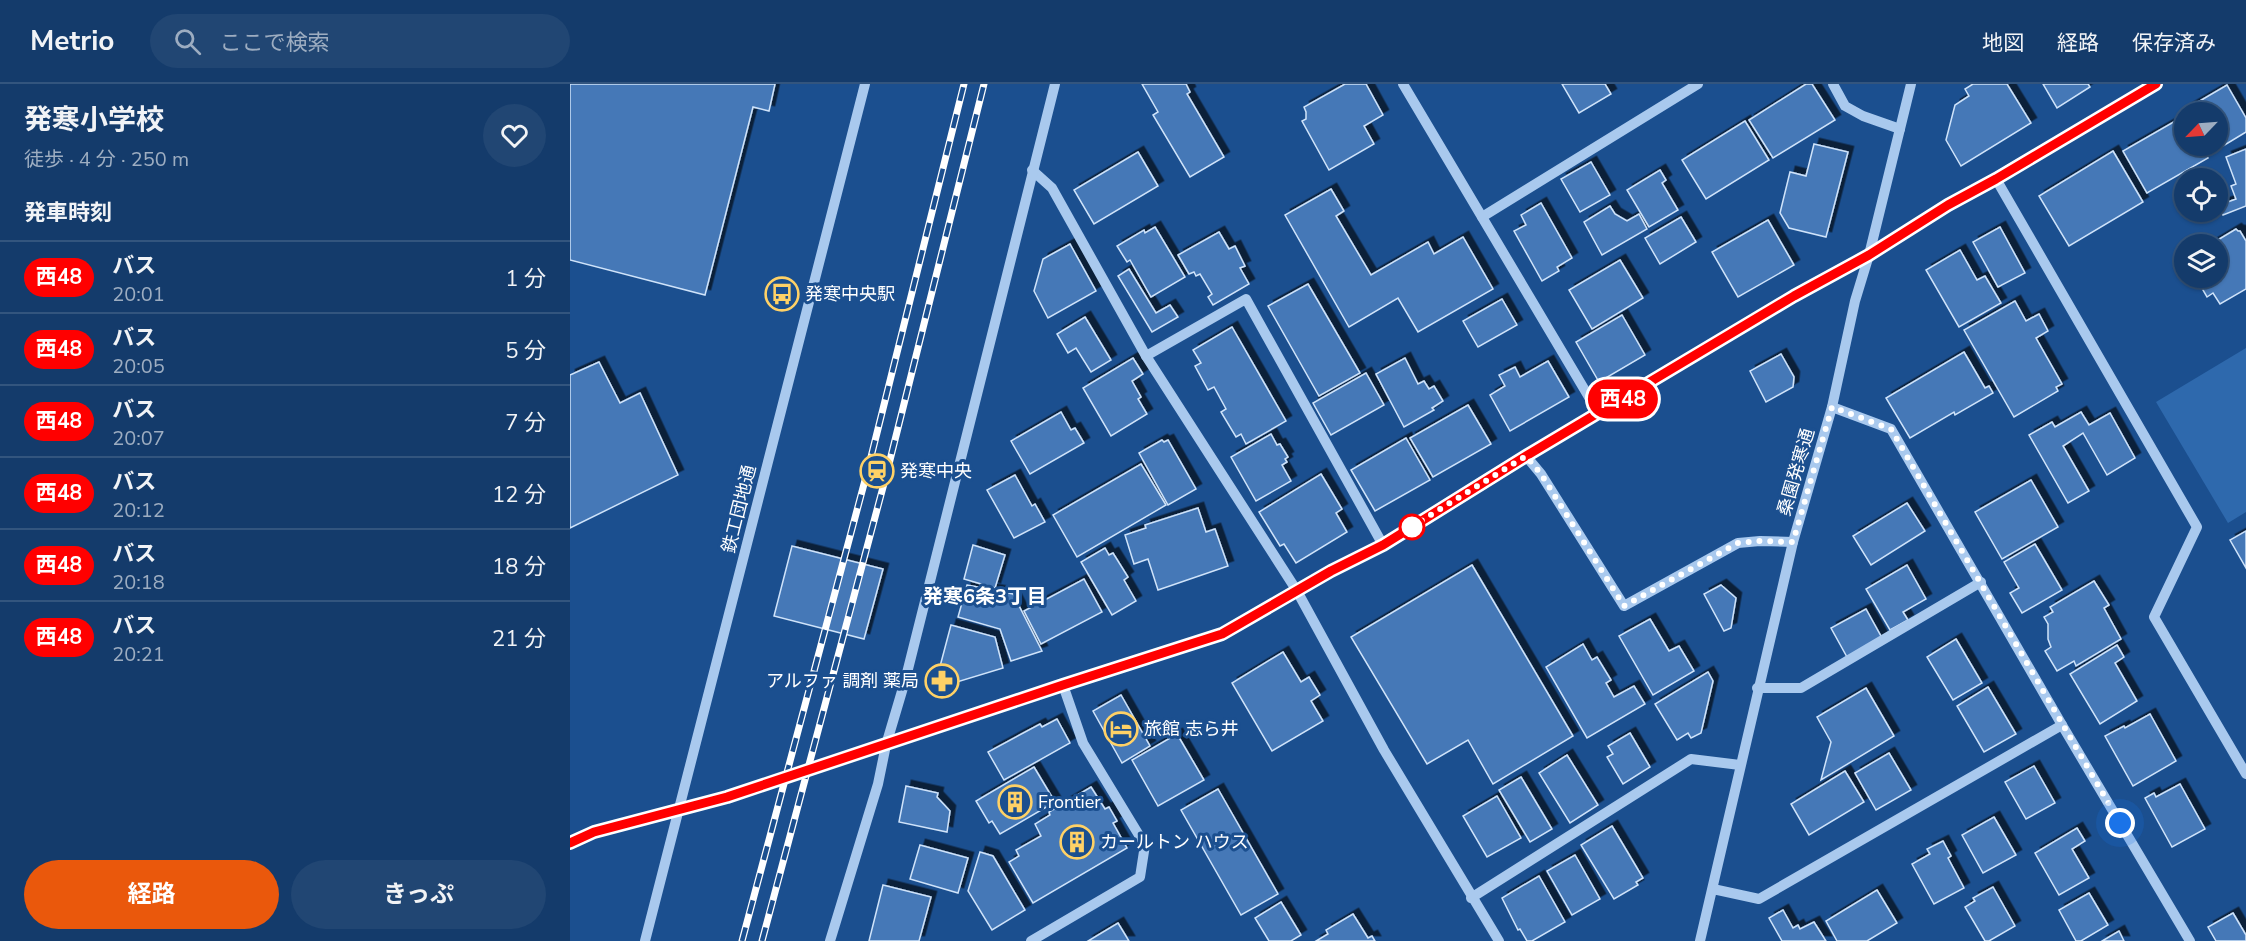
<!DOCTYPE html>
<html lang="ja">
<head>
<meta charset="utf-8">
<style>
	:root { --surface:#143b6b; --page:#214673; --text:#f1f3f6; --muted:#9dadc1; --line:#33557e; --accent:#ea580c }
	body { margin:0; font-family:"Nunito Sans","Noto Sans JP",sans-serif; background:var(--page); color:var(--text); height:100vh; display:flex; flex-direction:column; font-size:22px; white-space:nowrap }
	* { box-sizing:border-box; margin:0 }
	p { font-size:20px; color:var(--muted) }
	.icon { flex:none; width:33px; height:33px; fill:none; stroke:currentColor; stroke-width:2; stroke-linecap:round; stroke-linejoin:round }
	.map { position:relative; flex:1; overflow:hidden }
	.side { display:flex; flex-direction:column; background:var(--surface); width:570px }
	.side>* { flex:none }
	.badge { padding:0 12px; border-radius:20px; font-size:21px; line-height:39px }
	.needle { width:39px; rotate:245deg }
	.buttons { position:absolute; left:1604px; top:18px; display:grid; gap:12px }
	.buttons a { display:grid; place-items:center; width:54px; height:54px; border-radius:50%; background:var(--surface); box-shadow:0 2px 4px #0004,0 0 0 2px var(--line); font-size:30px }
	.you { position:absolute; width:30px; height:30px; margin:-15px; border:4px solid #fff; border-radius:50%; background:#1a73e8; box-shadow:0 0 0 9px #1a73e833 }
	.map>.badge { position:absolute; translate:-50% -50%; box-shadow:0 0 0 3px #fff }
	h2 { padding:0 24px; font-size:22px; line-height:54px }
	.round { display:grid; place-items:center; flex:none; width:63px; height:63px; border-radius:32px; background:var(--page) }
	.headline { display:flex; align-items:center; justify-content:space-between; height:102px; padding:0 24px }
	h1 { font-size:28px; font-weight:700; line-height:45px }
	.button { display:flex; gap:12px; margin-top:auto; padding:12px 24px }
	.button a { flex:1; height:69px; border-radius:36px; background:var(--accent); color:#fff; font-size:24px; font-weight:700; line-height:69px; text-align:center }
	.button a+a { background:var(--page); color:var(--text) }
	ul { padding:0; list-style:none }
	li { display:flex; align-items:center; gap:18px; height:72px; padding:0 24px; border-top:2px solid var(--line) }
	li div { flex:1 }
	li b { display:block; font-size:22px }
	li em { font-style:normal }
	li .badge { min-width:66px; font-weight:700; text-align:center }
	header { display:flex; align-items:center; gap:36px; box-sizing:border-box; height:84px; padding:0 30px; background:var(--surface); border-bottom:2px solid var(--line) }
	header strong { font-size:28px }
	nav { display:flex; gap:33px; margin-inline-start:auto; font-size:21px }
	.search { width:420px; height:54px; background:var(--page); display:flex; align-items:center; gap:15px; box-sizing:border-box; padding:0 21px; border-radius:33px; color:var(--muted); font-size:22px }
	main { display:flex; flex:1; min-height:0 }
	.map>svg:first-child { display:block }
	.green { fill:#2e69ad }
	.building { fill:#4478b7; stroke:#cfe3fa; stroke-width:1.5; filter:url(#shadow) }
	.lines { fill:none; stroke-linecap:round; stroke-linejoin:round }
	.minor { stroke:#a9c9ee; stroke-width:10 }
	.rail-casing { stroke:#fff; stroke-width:7 }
	.rail { stroke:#1b4f8f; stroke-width:4.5; stroke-dasharray:14; stroke-linecap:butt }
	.line-casing { stroke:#fff; stroke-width:14 }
	.line { stroke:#f00; stroke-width:9 }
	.walk { stroke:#fff; stroke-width:6; stroke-dasharray:0 10.8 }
	.stop-dot { fill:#fff; stroke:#f00; stroke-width:3 }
	.labels { text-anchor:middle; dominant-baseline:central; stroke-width:6; stroke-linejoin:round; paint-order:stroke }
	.poi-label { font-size:18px; fill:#fff; stroke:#1b4f8f; text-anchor:start }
	.street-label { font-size:18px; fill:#fff; stroke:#1b4f8f }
	.neighbourhood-label { font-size:20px; font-weight:bold; fill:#fff; stroke:#1b4f8f }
</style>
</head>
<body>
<header>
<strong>Metrio</strong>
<div class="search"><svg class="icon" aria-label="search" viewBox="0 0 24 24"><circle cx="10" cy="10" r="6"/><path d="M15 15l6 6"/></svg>ここで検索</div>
<nav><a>地図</a><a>経路</a><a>保存済み</a></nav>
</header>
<main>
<section class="side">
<div class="headline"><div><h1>発寒小学校</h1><p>徒歩 · 4 分 · 250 m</p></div><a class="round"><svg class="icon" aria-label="heart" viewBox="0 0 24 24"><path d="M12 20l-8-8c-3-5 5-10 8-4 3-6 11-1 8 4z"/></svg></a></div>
<h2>発車時刻</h2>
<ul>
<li><span class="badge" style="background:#f00;color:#fff">西48</span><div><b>バス</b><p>20:01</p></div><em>1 分</em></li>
<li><span class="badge" style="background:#f00;color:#fff">西48</span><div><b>バス</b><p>20:05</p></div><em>5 分</em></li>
<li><span class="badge" style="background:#f00;color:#fff">西48</span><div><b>バス</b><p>20:07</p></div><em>7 分</em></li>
<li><span class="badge" style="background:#f00;color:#fff">西48</span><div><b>バス</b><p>20:12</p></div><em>12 分</em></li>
<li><span class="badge" style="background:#f00;color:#fff">西48</span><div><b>バス</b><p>20:18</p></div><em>18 分</em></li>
<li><span class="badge" style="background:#f00;color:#fff">西48</span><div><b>バス</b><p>20:21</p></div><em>21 分</em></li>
</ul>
<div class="button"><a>経路</a><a>きっぷ</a></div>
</section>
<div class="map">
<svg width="1676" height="857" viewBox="0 0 1676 857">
	<defs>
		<filter id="shadow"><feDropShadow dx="5.5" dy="-5.5" stdDeviation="0" flood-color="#0009"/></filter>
	</defs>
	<rect width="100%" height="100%" fill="#1b4f8f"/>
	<!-- green -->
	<path class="green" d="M 1676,264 L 1676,428 L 1658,439 L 1586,318 Z"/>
	<!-- building -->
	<g class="building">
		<path d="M 0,0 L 205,0 L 199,27 L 183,23 L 135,211 L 0,176 Z"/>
		<path d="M 572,0 L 616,0 L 620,8 L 617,10 L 654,73 L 620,93 L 583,31 L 588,28 Z"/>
		<path d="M 775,0 L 796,0 L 813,31 L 794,42 L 804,60 L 759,86 L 732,37 L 736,35 L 736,28 L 734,23 Z"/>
		<path d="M 992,0 L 1035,0 L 1041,10 L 1009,29 Z"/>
		<path d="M 1236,0 L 1242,0 L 1265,36 L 1203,74 L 1179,36 Z"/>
		<path d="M 1403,0 L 1437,0 L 1461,39 L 1391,82 L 1376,56 L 1385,21 L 1399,12 L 1395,5 Z"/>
		<path d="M 1473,0 L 1518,0 L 1520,3 L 1487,24 Z"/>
		<path d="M 1657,1 L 1676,34 L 1676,48 L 1653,62 L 1651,59 L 1640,66 L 1637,62 L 1647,62 L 1647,28 L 1618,28 L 1616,25 Z"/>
		<path d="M 1614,32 L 1614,62 L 1631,62 L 1638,74 L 1577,109 L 1553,67 Z"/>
		<path d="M 1175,37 L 1199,76 L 1136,115 L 1112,76 Z"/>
		<path d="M 1244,60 L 1278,68 L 1256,153 L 1219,144 L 1210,129 L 1220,88 L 1236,92 Z"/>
		<path d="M 1676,65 L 1676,122 L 1653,131 L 1649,121 L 1666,115 L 1661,102 L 1666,100 L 1656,73 Z"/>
		<path d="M 1543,67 L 1573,118 L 1499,162 L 1469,112 Z"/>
		<path d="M 568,68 L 588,102 L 524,140 L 504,106 Z"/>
		<path d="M 1021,78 L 1040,111 L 1010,128 L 991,95 Z"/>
		<path d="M 1090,86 L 1096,96 L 1092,99 L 1108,126 L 1079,143 L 1057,106 Z"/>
		<path d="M 761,105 L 774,127 L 766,132 L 801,191 L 858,158 L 864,170 L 893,153 L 923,205 L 848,248 L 828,214 L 779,243 L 715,131 Z"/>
		<path d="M 971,119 L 1002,174 L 987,183 L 989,187 L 972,197 L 944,147 L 956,141 L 951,131 Z"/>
		<path d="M 1040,122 L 1045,130 L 1057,137 L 1069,130 L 1077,145 L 1032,171 L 1014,138 Z"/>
		<path d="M 1111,133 L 1126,158 L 1090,180 L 1075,154 Z"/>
		<path d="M 1198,136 L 1224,181 L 1168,213 L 1142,168 Z"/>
		<path d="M 585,143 L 615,193 L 581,213 L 560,176 L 557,178 L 547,162 L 574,146 L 575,149 Z"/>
		<path d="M 1430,143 L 1455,189 L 1428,203 L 1403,158 Z"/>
		<path d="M 1666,145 L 1668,147 L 1670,147 L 1676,157 L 1676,205 L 1650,220 L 1643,209 L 1637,213 L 1626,194 L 1647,194 L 1647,160 L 1641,160 Z"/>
		<path d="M 649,148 L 659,165 L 665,162 L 675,182 L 670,184 L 679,200 L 643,221 L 638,213 L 642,210 L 630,190 L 626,192 L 624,188 L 619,190 L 608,171 Z"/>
		<path d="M 500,160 L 526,207 L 478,234 L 464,207 L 473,175 Z"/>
		<path d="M 1390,166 L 1407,196 L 1415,192 L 1431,219 L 1389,243 L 1356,186 Z"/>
		<path d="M 1050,176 L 1073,214 L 1022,245 L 999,206 Z"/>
		<path d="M 559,185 L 586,229 L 600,221 L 608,233 L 582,248 L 548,192 Z"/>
		<path d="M 738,200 L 790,289 L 749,312 L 698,222 Z"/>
		<path d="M 932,215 L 947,241 L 908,263 L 893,237 Z"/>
		<path d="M 1445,217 L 1456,237 L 1469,230 L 1478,247 L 1466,254 L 1492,300 L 1486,303 L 1488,307 L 1444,333 L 1394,246 Z"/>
		<path d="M 1052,231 L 1075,271 L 1029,298 L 1006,258 Z"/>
		<path d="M 515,233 L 541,276 L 521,288 L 506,264 L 498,269 L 487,250 Z"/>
		<path d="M 662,243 L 716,337 L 676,360 L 671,350 L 666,353 L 651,328 L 656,325 L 644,303 L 638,306 L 625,282 L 631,279 L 623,266 Z"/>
		<path d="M 1394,268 L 1415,304 L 1419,302 L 1423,309 L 1385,331 L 1384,328 L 1340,354 L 1316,314 Z"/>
		<path d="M 1211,270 L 1224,293 L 1223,303 L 1196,318 L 1180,287 Z"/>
		<path d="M 563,274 L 573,290 L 562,297 L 571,313 L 568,315 L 577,330 L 541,352 L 513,304 Z"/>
		<path d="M 835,274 L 848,300 L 854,297 L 859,305 L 864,302 L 873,317 L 862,324 L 864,326 L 834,343 L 806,290 Z"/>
		<path d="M 978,277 L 999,313 L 940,347 L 920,311 L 935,302 L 929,291 L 945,283 L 950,293 Z"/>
		<path d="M 29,278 L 50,319 L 70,309 L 108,391 L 0,444 L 0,291 Z"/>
		<path d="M 796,289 L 814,321 L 761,351 L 743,319 Z"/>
		<path d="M 898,321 L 921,360 L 863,393 L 840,354 Z"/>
		<path d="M 491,328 L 501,346 L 505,344 L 514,359 L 460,390 L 441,357 Z"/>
		<path d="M 1511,328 L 1519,341 L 1540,329 L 1565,374 L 1537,391 L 1513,349 L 1493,362 L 1519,407 L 1498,419 L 1459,351 L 1482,338 L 1485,343 Z"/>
		<path d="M 701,350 L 707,361 L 710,360 L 718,373 L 715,375 L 717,378 L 712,381 L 721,397 L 686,417 L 661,373 Z"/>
		<path d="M 836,354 L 860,396 L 805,427 L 781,386 Z"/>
		<path d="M 592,356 L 594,358 L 598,356 L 626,405 L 598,421 L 569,369 Z"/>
		<path d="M 571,380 L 596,421 L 507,473 L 483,431 Z"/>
		<path d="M 751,390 L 772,425 L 766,429 L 777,448 L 726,479 L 714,460 L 710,462 L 689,428 Z"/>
		<path d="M 445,391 L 462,422 L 465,420 L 475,438 L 444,454 L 417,406 Z"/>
		<path d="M 1461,396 L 1488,443 L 1432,475 L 1405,428 Z"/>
		<path d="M 1337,419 L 1355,447 L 1301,481 L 1283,452 Z"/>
		<path d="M 628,424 L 636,448 L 645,445 L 658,482 L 588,506 L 578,475 L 564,480 L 555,451 L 576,444 L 575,441 Z"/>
		<path d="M 1676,447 L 1676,484 L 1660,456 Z"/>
		<path d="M 1465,460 L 1492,506 L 1452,529 L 1440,509 L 1449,504 L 1434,478 Z"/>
		<path d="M 403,461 L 435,471 L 425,504 L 394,495 Z"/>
		<path d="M 222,462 L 313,485 L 294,555 L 204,532 Z"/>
		<path d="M 535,464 L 539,471 L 543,469 L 558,493 L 554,496 L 566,517 L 542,531 L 511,478 Z"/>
		<path d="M 902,481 L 1003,652 L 923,700 L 898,656 L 857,680 L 781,553 Z"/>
		<path d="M 1337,481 L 1356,515 L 1333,528 L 1338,536 L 1320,546 L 1296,505 Z"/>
		<path d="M 514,495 L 532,528 L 471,560 L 454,527 Z"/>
		<path d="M 1524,497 L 1539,521 L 1534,524 L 1551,555 L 1506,582 L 1504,577 L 1487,587 L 1475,567 L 1481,563 L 1478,555 L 1478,540 L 1474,533 L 1483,528 L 1480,523 Z"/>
		<path d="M 397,501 L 443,510 L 472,567 L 441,577 L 430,545 L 388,533 Z"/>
		<path d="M 1151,501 L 1166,514 L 1161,544 L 1154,547 L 1134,510 Z"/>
		<path d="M 1296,525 L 1312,554 L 1277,573 L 1261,544 Z"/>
		<path d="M 1080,535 L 1099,567 L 1109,562 L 1124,587 L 1083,611 L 1049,552 Z"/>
		<path d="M 381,541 L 425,553 L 433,584 L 364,605 Z"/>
		<path d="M 1386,555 L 1412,599 L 1383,616 L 1357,573 Z"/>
		<path d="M 1013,560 L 1022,576 L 1027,573 L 1041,596 L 1036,599 L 1044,613 L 1064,602 L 1075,620 L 1017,654 L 976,583 Z"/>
		<path d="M 1547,561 L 1554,573 L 1545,579 L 1567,617 L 1530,640 L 1500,590 Z"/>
		<path d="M 713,568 L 731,598 L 739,593 L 750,611 L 741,617 L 753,637 L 702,667 L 662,599 Z"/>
		<path d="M 1138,588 L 1143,597 L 1131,649 L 1121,654 L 1118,649 L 1107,656 L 1085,620 Z"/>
		<path d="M 1418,603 L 1446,650 L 1414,668 L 1387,622 Z"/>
		<path d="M 1296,604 L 1324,652 L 1251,696 L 1261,658 L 1247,633 Z"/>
		<path d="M 551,611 L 580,662 L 552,679 L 523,627 Z"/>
		<path d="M 1580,630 L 1606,677 L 1563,702 L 1535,652 L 1554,642 L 1555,644 Z"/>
		<path d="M 487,635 L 500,659 L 434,696 L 418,668 L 470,640 L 472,643 Z"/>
		<path d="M 1060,649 L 1080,683 L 1053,700 L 1037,673 L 1043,670 L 1038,662 Z"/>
		<path d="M 607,650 L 634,696 L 588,722 L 562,676 Z"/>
		<path d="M 1319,669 L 1341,706 L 1306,726 L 1285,689 Z"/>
		<path d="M 997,671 L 1028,721 L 1000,739 L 969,689 Z"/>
		<path d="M 1464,682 L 1485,719 L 1456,735 L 1435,698 Z"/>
		<path d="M 464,683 L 485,718 L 430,750 L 422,737 L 419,739 L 406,717 Z"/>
		<path d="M 1275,687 L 1294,718 L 1239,751 L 1221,720 Z"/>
		<path d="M 951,693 L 982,745 L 960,758 L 929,706 Z"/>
		<path d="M 1610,700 L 1635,745 L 1602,763 L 1575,714 L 1584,709 L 1586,713 Z"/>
		<path d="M 336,702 L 368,709 L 367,713 L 380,727 L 377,748 L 329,738 Z"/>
		<path d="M 521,703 L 535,725 L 539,723 L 547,737 L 543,739 L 557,764 L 463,819 L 439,778 L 449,772 L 446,766 L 471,752 L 465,740 L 480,731 L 479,728 Z"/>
		<path d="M 648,705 L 708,810 L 671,831 L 611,726 Z"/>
		<path d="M 927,712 L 951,754 L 917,773 L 893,732 Z"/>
		<path d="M 1424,733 L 1446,771 L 1413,789 L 1392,751 Z"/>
		<path d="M 1042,742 L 1073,794 L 1066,798 L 1068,801 L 1044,815 L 1011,761 Z"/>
		<path d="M 1507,744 L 1515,757 L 1502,765 L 1519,794 L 1489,811 L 1465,769 Z"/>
		<path d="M 1373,757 L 1381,772 L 1378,774 L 1394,804 L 1364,820 L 1342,780 L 1360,770 L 1357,765 Z"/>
		<path d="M 350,761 L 398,774 L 388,809 L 340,795 Z"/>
		<path d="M 410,768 L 423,772 L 455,826 L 422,846 L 398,807 Z"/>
		<path d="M 1005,771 L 1030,815 L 1002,831 L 977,787 Z"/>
		<path d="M 969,792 L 995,838 L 962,857 L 957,857 L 950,845 L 948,846 L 932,814 Z"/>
		<path d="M 313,801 L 361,813 L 349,857 L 299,857 Z"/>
		<path d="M 1423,803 L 1445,842 L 1419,857 L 1415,857 L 1395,823 L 1405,817 L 1403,814 Z"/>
		<path d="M 1307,806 L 1327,839 L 1297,857 L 1267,857 L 1256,837 Z"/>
		<path d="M 1519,809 L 1538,841 L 1511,857 L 1506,857 L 1489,826 Z"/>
		<path d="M 711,818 L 731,851 L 721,857 L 699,857 L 685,834 Z"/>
		<path d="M 1213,826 L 1223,844 L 1228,841 L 1230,845 L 1244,838 L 1256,857 L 1212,857 L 1199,834 Z"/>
		<path d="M 1663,829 L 1676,851 L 1676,857 L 1646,857 L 1638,843 Z"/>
		<path d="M 783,830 L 798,854 L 802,852 L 805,857 L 746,857 L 758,850 L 756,846 Z"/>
		<path d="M 548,839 L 559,857 L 518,857 Z"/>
		<path d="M 1549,847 L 1554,857 L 1532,857 Z"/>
	</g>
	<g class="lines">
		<!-- minor -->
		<g class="minor">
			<path d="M 833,0 L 1029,330"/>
			<path d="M 1263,0 L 1275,22 L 1293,32 L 1330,45"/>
			<path d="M 462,86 L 482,104 L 576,272 L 727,507 L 814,666 L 929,857"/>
			<path d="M 1426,95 L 1627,443 L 1584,533 L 1676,690"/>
			<path d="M 912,133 L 1128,0"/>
			<path d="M 576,272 L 676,215 L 813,461"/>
			<path d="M 1262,323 L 1321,345 L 1492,641 L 1620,857"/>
			<path d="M 956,372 L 971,390 L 1054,522 L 1168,459 L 1190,457 L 1223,458"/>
			<path d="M 1187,604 L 1231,604 L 1411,498"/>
			<path d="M 0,759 L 24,748 L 157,713 L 652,550 L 761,487 L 813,461 L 956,372 L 1224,212 L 1299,171 L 1378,121 L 1586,0"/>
			<path d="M 1143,805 L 1189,815 L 1492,641"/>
			<path d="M 901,814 L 1121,675 L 1170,681"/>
			<path d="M 75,857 L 295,0"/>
			<path d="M 260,857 L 308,700 L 316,661 L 335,597 L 485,0"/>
			<path d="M 461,857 L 570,793 L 575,761 L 513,659 L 493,601"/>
			<path d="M 1130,857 L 1223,458 L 1262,323 L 1285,217 L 1299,171 L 1341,0"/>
		</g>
		<defs>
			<g id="rail">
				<path d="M 172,857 L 298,385 L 394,0"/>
				<path d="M 192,857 L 316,392 L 414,0"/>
			</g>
		</defs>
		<!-- rail casing -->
		<use href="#rail" class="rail-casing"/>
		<!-- rail -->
		<use href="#rail" class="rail"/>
	</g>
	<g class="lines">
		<defs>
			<path id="line" d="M 0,759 L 24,748 L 157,713 L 493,601 L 652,550 L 761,487 L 813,461 L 956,372 L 1224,212 L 1299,171 L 1378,121 L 1426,95 L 1586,0"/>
		</defs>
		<!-- line casing -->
		<use href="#line" class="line-casing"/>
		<!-- line -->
		<use href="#line" class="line"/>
		<!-- walk -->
		<path class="walk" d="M 842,443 L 833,448 L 956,372 L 971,390 L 1054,522 L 1168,459 L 1190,457 L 1223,458 L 1262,323 L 1321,345 L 1550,739"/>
	</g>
	<!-- icons -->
	<defs>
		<symbol id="bus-ring" viewBox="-11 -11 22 22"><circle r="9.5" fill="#1b4f8f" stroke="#ffd166" stroke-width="1.5"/><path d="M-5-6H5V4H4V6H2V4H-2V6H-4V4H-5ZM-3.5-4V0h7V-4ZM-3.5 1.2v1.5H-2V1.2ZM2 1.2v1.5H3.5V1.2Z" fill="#ffd166"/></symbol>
		<symbol id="station-ring" viewBox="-11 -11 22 22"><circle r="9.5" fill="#1b4f8f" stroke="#ffd166" stroke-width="1.5"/><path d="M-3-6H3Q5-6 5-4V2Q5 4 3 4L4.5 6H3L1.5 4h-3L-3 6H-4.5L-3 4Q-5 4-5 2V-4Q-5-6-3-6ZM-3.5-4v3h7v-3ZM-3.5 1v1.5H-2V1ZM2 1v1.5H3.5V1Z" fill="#ffd166"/></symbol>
		<symbol id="pharmacy-ring" viewBox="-11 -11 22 22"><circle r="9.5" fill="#1b4f8f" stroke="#ffd166" stroke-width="1.5"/><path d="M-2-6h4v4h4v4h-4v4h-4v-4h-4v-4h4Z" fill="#ffd166"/></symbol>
		<symbol id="hotel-ring" viewBox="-11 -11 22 22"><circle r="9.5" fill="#1b4f8f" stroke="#ffd166" stroke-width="1.5"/><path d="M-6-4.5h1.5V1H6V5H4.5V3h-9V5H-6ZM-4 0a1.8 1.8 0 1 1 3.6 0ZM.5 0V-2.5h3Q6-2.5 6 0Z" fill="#ffd166"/></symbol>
		<symbol id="building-ring" viewBox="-11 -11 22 22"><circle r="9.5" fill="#1b4f8f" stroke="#ffd166" stroke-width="1.5"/><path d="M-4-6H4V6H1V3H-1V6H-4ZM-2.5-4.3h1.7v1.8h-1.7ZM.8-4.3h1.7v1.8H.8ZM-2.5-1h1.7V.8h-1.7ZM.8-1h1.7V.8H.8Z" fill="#ffd166"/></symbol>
	</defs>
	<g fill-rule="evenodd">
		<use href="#bus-ring" x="193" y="191" width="38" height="38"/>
		<use href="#station-ring" x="288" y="368" width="38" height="38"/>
		<use href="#pharmacy-ring" x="353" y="578" width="38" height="38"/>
		<use href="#hotel-ring" x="532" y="626" width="38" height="38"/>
		<use href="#building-ring" x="426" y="699" width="38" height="38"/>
		<use href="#building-ring" x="488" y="739" width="38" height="38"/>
	</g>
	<!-- markers -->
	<circle class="stop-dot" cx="842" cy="443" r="12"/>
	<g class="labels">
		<!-- poi labels -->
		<g class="poi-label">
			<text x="235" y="210">発寒中央駅</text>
			<text x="330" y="387">発寒中央</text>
			<text x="349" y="597" text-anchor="end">アルファ 調剤 薬局</text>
			<text x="574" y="645">旅館 志ら井</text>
			<text x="468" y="718">Frontier</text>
			<text x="530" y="758">カールトン ハウス</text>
		</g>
		<!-- street labels -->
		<g class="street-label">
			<text transform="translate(1226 388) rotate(-74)">桑園発寒通</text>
			<text transform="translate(169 425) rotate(-76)">鉄工団地通</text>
		</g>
		<!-- neighbourhood labels -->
		<g class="neighbourhood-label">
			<text x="415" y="512">発寒6条3丁目</text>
		</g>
	</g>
</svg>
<div class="buttons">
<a><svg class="needle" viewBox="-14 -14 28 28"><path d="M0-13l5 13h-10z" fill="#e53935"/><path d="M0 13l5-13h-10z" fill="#9dadc1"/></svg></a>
<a><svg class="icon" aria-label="locate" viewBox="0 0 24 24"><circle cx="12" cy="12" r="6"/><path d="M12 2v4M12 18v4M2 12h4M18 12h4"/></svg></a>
<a><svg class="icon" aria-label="layers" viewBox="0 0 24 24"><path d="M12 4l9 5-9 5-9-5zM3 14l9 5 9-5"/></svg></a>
</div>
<div class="you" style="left:1550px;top:739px"></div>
<b class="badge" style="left:1053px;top:315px;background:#f00;color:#fff">西48</b>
</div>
</main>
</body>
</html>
